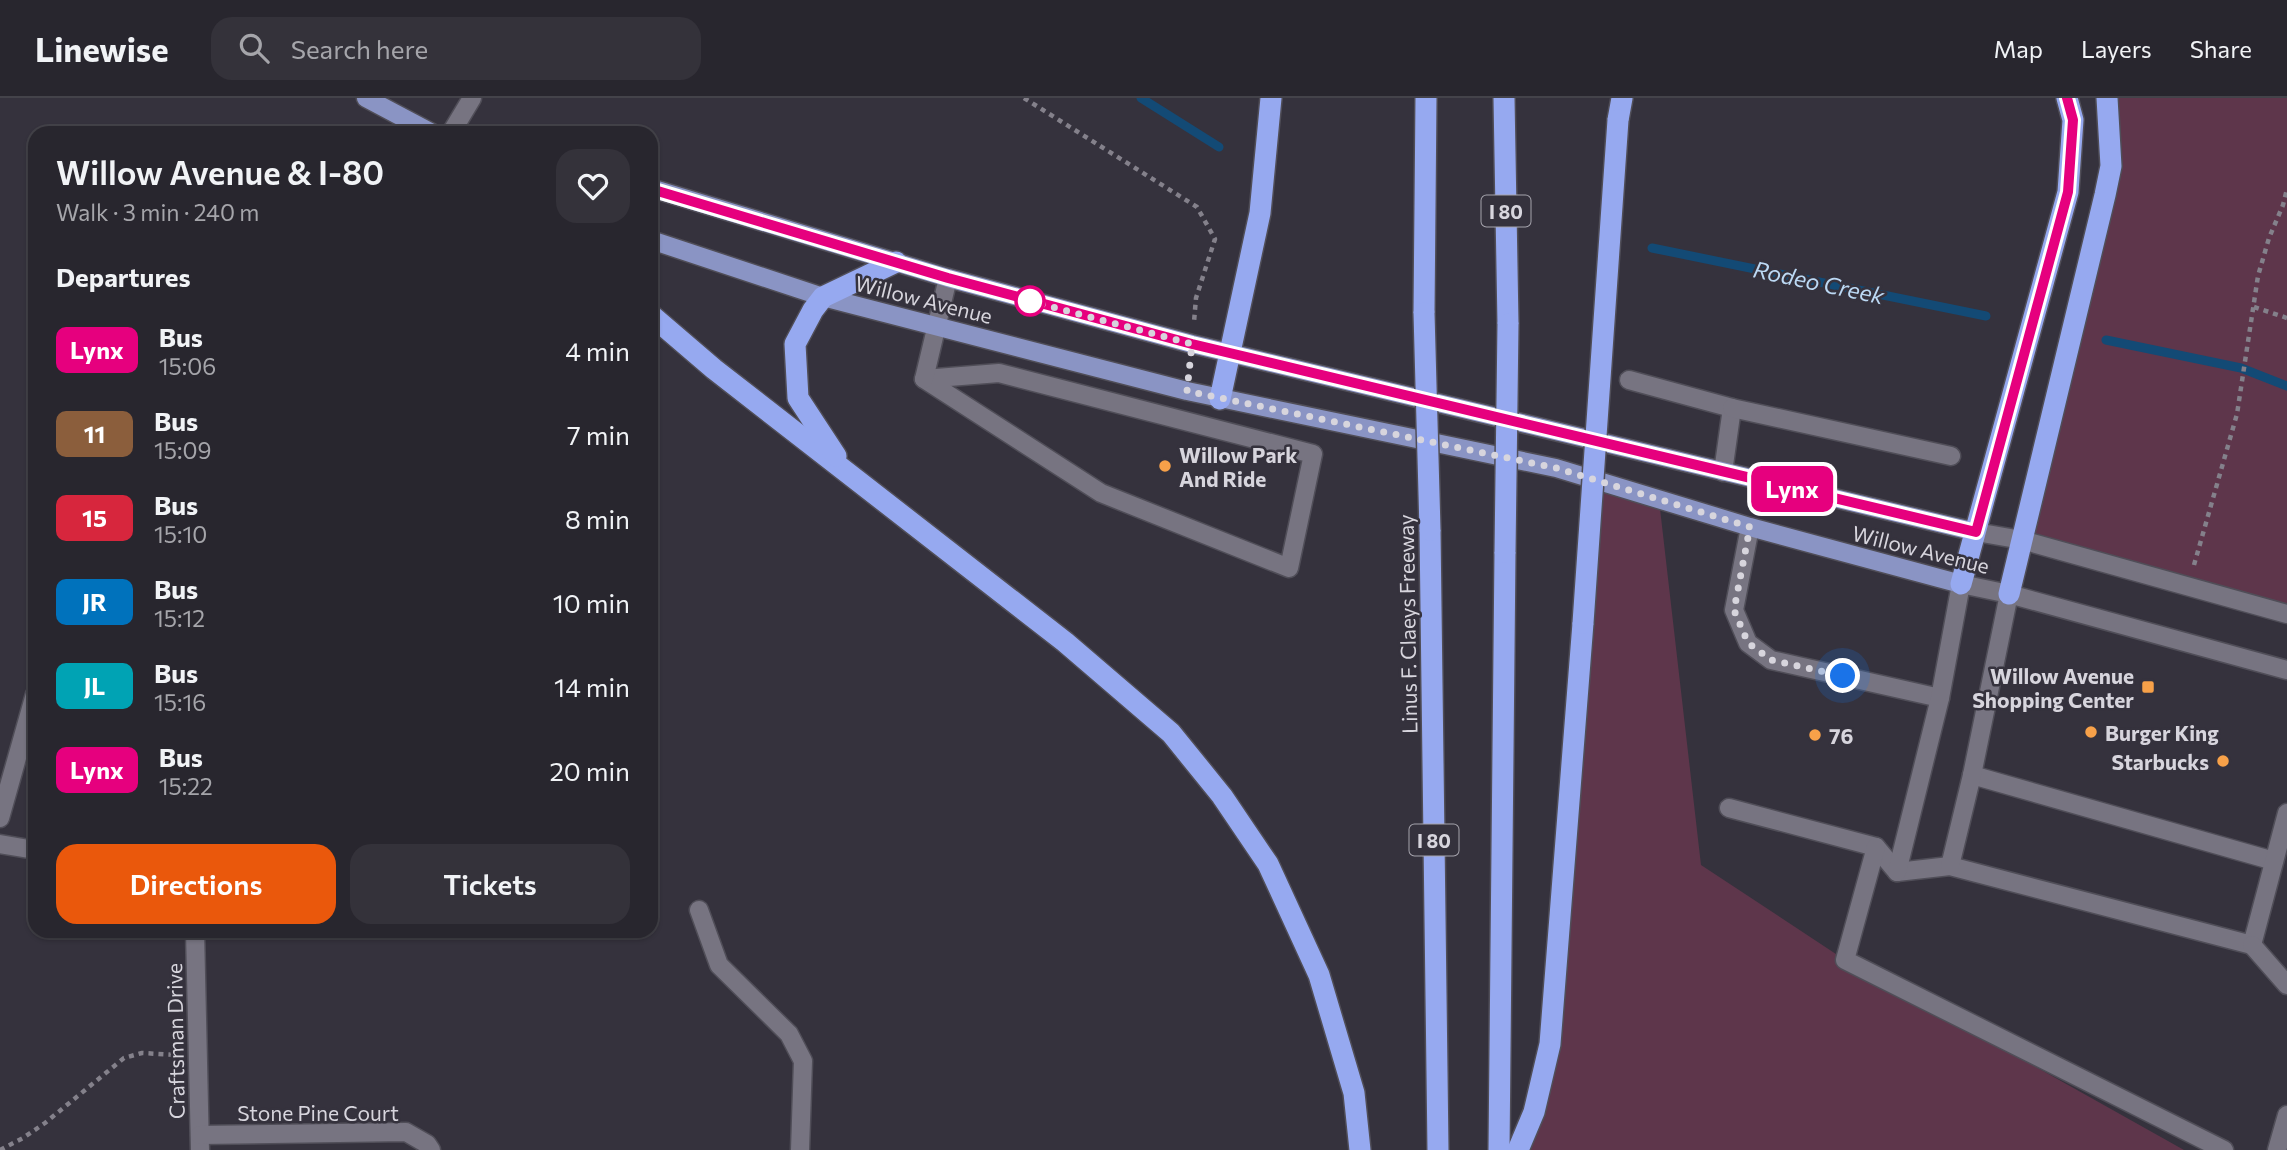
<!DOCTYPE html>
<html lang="en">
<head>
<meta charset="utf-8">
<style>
	:root { --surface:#28262e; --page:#34323a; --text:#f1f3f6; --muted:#a5a5aa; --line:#44434a; --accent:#ea580c }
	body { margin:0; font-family:Commissioner,sans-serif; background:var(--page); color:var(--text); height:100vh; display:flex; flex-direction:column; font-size:26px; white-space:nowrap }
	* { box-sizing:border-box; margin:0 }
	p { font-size:23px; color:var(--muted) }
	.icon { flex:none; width:38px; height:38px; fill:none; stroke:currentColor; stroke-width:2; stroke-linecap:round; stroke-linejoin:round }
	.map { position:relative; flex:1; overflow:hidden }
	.sheet { position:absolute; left:28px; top:28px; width:630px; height:812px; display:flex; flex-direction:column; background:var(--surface); border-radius:21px; box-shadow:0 2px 5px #0004,0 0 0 2px var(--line) }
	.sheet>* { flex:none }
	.badge { padding:0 14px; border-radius:10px; font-size:24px; line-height:46px }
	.you { position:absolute; width:35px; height:35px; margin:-18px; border:5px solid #fff; border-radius:50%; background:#1a73e8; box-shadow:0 0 0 10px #1a73e833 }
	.map>.badge { position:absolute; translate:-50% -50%; box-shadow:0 0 0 4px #fff }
	h2 { padding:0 28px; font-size:26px; line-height:63px }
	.round { display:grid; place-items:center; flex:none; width:74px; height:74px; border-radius:21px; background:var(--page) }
	.summary { display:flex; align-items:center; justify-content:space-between; height:119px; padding:0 28px }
	h1 { font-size:33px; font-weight:600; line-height:52px }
	.cta { display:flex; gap:14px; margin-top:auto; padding:14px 28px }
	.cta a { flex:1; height:80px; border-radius:21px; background:var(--accent); color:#fff; font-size:28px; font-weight:600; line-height:80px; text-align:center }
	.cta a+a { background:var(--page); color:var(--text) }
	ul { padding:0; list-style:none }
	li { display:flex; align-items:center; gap:21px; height:84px; padding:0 28px }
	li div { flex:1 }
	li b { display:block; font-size:26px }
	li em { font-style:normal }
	li .badge { min-width:77px; font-weight:700; text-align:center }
	header { display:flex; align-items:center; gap:42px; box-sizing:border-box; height:98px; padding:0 35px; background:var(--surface); border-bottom:2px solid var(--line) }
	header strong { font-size:33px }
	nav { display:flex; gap:38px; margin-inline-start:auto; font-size:24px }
	.search { width:490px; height:63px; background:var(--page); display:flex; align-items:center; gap:18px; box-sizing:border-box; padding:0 24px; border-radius:21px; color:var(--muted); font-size:26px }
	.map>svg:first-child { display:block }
	.green { fill:#5e364b }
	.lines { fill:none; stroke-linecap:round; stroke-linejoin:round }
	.stream { stroke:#134a75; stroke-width:9 }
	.minor-casing { stroke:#504e58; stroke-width:21 }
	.major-casing { stroke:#504e58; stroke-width:21 }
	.highway-casing { stroke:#504e58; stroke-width:24 }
	.path { stroke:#84818b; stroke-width:4.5; stroke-dasharray:5 5; stroke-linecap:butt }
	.minor { stroke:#777481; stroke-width:18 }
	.major { stroke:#8a94c4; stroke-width:18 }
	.highway { stroke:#96a9f0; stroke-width:21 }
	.highway-bridge-casing { stroke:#504e58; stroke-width:24; stroke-linecap:butt }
	.highway-bridge { stroke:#96a9f0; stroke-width:21 }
	.line-casing { stroke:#fff; stroke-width:16 }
	.line { stroke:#e6007e; stroke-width:10 }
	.walk { stroke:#d7d5dd; stroke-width:7; stroke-dasharray:0 12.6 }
	.stop-dot { fill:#fff; stroke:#e6007e; stroke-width:3.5 }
	.poi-dot { fill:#f7a149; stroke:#35323d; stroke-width:2.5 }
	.labels { text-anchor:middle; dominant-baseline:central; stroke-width:5; stroke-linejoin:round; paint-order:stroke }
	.shield { fill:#35323d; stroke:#a6a4ad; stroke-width:2 }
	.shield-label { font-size:19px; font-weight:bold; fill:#d7d5dd }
	.street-label { font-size:21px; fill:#d7d5dd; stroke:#35323d }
	.poi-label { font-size:21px; font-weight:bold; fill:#d7d5dd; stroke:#35323d; text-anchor:start }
	.water-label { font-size:23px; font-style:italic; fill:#bcd9f4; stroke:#35323d }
</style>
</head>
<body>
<header>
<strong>Linewise</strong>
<div class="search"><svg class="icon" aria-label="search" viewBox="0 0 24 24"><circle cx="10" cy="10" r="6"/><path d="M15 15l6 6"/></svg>Search here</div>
<nav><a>Map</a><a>Layers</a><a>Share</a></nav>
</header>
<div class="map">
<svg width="2287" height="1052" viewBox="0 0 2287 1052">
	<rect width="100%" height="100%" fill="#35323d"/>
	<!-- green -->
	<g class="green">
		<path d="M 2107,0 L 2287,0 L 2287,516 L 2022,442 L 2105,97 Z"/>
		<path d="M 1590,381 L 1659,402 L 1701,767 L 1845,862 L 2184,1052 L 1518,1052 L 1534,1014 Z"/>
	</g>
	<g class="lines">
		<!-- stream -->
		<g class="stream">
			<path d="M 1141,0 L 1219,49"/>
			<path d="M 1652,150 L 1986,218"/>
			<path d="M 2106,242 L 2241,270 L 2287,288"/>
		</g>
		<defs>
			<g id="minor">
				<path d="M 451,35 L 472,0"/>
				<path d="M 999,275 L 1313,356 L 1289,470 L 1101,395 L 924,281 Z"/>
				<path d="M 924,281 L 948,180"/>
				<path d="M 1629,282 L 1732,310 L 1723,374"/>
				<path d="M 1732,310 L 1951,358"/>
				<path d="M 1750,429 L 1734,512 L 1748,545 L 1771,562 L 1940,600"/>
				<path d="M 1976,434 L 2022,442 L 2287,516"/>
				<path d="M 1972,677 L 2274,763"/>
				<path d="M 1729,710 L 1876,749 L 1897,774 L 1950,768 L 2252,847 L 2287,715"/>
				<path d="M 0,720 L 35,596"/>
				<path d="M 0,746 L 35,752"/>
				<path d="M 1876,749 L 1845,862 L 2224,1052"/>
				<path d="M 1950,768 L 1972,677 L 2009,496"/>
				<path d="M 1897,774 L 1940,600 L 1961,486 L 2009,496 L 2287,572"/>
				<path d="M 699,812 L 719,867 L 789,936 L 803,963 L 800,1052"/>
				<path d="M 195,833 L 200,1052"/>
				<path d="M 2252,847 L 2287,887"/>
				<path d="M 200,1037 L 406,1034 L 427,1046 L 431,1052"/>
				<path d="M 2277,1052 L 2287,1017"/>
			</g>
			<g id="major">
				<path d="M 366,0 L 432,35"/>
				<path d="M 651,90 L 948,180 L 1192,246 L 1976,434"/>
				<path d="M 651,142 L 823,199 L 1187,293 L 1556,370 L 1750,429 L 1961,486"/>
			</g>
			<g id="highway">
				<path d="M 1504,0 L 1508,226"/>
				<path d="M 1618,22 L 1622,0"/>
				<path d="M 1424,215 L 1426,0"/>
				<path d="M 651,217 L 714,271 L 1065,544 L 1171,635 L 1222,698 L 1268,766 L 1319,877 L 1354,995 L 1360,1052"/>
				<path d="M 1220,301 L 1260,115 L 1271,0"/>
				<path d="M 836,358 L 798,300 L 795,246 L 813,212 L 823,199 L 896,164"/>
				<path d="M 1430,432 L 1438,1052"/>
				<path d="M 1961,486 L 2068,94 L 2073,22 L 2067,0"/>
				<path d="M 2009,496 L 2105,97 L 2111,68 L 2107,0"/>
				<path d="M 1499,1052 L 1505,454"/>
				<path d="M 1518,1052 L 1534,1014 L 1550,946 L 1583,525"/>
			</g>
		</defs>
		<!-- minor casing -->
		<use href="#minor" class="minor-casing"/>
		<!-- major casing -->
		<use href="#major" class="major-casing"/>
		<!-- highway casing -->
		<use href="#highway" class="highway-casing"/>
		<!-- path -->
		<g class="path">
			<path d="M 1024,0 L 1197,109 L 1215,141 L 1196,200 L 1194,224"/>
			<path d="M 2254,209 L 2287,220"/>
			<path d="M 2194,467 L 2237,316 L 2258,178 L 2269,140 L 2283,107 L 2287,91"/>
			<path d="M 0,1052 L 23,1040 L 45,1025 L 124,960 L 142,955 L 178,957"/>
		</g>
		<!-- minor -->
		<use href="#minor" class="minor"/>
		<!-- major -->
		<use href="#major" class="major"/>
		<!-- highway -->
		<use href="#highway" class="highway"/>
		<defs>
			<g id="highway-bridge">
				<path d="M 1424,215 L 1430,432"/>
				<path d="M 1505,454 L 1508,226"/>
				<path d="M 1583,525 L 1618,22"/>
			</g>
		</defs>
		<!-- highway-bridge casing -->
		<use href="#highway-bridge" class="highway-bridge-casing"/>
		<!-- highway-bridge -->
		<use href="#highway-bridge" class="highway-bridge"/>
	</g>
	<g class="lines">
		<defs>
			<path id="line" d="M 651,91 L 948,180 L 1192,246 L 1976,434 L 2068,94 L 2073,22 L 2067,0"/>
		</defs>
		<!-- line casing -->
		<use href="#line" class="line-casing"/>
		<!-- line -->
		<use href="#line" class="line"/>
		<!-- walk -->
		<path class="walk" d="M 1030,203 L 1192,246 L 1187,293 L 1556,370 L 1750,429 L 1734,512 L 1748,545 L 1771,562 L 1843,578"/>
	</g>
	<!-- markers -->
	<circle class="stop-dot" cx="1030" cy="203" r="14"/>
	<g class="poi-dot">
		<circle cx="1165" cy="368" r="7"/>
		<rect x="2141" y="582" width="14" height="14" rx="3.5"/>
		<circle cx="2091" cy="634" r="7"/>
		<circle cx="1815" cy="637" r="7"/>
		<circle cx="2223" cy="663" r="7"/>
	</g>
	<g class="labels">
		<!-- shield labels -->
		<g class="shield">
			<rect x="1481.5" y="97.5" width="49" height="31" rx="5"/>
			<rect x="1409.5" y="726.5" width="49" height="31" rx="5"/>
		</g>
		<g class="shield-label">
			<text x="1506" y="113">I 80</text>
			<text x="1434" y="742">I 80</text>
		</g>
		<!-- street labels -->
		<g class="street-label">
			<text transform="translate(924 201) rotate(14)">Willow Avenue</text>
			<text transform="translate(1921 451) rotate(14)">Willow Avenue</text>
			<text transform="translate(1407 526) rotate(-91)">Linus F. Claeys Freeway</text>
			<text transform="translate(175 943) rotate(-91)">Craftsman Drive</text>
			<text x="318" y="1014">Stone Pine Court</text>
		</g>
		<!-- poi labels -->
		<g class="poi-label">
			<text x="1179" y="356">Willow Park<tspan x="1179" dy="24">And Ride</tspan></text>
			<text x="2134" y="577" text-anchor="end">Willow Avenue<tspan x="2134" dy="24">Shopping Center</tspan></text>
			<text x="2105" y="634">Burger King</text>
			<text x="1829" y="637">76</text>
			<text x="2209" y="663" text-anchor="end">Starbucks</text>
		</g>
		<!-- water labels -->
		<g class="water-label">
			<text transform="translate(1819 184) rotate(12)">Rodeo Creek</text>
		</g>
	</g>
</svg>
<div class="you" style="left:1843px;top:578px"></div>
<b class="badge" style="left:1792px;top:391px;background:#e6007e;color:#fff">Lynx</b>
<section class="sheet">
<div class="summary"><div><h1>Willow Avenue &amp; I-80</h1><p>Walk · 3 min · 240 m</p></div><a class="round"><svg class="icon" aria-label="heart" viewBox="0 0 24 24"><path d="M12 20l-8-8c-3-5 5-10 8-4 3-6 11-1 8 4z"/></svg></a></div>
<h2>Departures</h2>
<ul>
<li><span class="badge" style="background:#e6007e;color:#fff">Lynx</span><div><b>Bus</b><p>15:06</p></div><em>4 min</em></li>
<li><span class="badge" style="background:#8b5e3c;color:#fff">11</span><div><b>Bus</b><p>15:09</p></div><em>7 min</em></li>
<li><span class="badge" style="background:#d7263d;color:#fff">15</span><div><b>Bus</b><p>15:10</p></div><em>8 min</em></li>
<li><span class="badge" style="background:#0072bc;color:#fff">JR</span><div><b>Bus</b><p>15:12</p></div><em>10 min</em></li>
<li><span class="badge" style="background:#00a3b4;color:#fff">JL</span><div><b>Bus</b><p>15:16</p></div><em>14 min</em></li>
<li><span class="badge" style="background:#e6007e;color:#fff">Lynx</span><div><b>Bus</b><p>15:22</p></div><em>20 min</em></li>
</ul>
<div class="cta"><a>Directions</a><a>Tickets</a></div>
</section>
</div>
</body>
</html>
